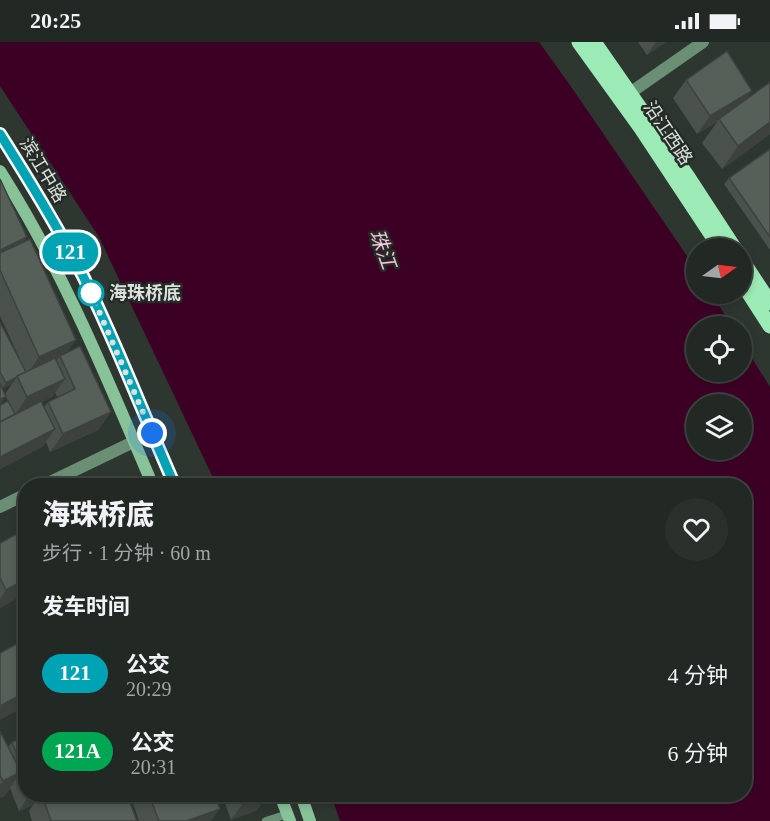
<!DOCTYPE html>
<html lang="zh">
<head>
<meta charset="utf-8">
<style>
	:root { --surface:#222824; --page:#2a302c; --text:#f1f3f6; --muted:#a2a6a6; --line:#3f4441 }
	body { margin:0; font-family:"Times New Roman","Noto Sans SC",serif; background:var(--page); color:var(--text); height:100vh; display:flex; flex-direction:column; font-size:22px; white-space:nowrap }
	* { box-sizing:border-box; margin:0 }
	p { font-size:20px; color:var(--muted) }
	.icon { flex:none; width:33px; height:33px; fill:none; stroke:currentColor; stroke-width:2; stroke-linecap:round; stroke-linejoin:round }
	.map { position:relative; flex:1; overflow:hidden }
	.side { position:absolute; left:18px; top:436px; width:734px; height:324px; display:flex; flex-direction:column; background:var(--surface); border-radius:24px; box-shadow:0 3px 9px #0003,0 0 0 2px var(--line) }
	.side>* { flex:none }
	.badge { padding:0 12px; border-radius:20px; font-size:21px; line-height:39px }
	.needle { width:39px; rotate:76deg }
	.fabs { position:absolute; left:686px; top:196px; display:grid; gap:12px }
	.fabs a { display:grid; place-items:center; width:66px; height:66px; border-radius:50%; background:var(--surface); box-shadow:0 3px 9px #0003,0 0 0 2px var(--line); font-size:30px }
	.you { position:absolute; width:30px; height:30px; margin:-15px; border:4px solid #fff; border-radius:50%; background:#1a73e8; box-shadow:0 0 0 9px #1a73e833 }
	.map>.badge { position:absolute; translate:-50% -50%; box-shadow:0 0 0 3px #fff }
	h2 { padding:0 24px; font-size:22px; line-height:54px }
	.round { display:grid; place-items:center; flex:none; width:63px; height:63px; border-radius:32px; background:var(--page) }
	.overview { display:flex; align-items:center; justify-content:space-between; height:102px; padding:0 24px }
	h1 { font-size:28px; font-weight:800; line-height:45px }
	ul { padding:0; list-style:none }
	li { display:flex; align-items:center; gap:18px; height:78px; padding:0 24px }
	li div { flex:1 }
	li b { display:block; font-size:22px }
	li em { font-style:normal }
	li .badge { min-width:66px; font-weight:700; text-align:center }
	.status { display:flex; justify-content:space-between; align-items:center; height:42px; padding:0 30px; background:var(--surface); direction:ltr }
	.status svg { height:16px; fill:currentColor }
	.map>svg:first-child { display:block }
	.water { fill:#3d0025; fill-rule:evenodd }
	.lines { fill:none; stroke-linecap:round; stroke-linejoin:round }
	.service { stroke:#6a8f75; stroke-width:8 }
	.minor { stroke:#6a8f75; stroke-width:12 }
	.tertiary { stroke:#6a8f75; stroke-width:12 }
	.secondary { stroke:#87c299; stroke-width:12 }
	.primary { stroke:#9ceab5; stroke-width:15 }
	.wall { fill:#4b524d; fill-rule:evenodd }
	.shaded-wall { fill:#3d423e }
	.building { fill:#575f59; stroke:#3d423e; stroke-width:1.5 }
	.line-casing { stroke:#fff; stroke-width:14 }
	.line { stroke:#00a3b4; stroke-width:9 }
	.walk { stroke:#dce1dd; stroke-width:6; stroke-dasharray:0 10.8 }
	.stop-dot { fill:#fff; stroke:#00a3b4; stroke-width:3 }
	.labels { text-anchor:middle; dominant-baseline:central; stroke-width:5; stroke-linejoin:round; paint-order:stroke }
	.street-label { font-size:18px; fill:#dce1dd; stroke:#252c27 }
	.stop-label { font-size:18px; font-weight:bold; fill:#dce1dd; stroke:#252c27; text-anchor:start }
	.water-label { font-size:20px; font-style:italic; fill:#f7c6dc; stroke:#252c27 }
</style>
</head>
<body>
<div class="status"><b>20:25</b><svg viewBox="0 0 49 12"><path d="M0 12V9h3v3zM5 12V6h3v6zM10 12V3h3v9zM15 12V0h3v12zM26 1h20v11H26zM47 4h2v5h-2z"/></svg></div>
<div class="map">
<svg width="770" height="779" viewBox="0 0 770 779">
	<rect width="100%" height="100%" fill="#2e3630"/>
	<!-- water -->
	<path class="water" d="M 0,0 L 539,0 L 572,46 L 696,227 L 696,252 L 712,252 L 732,285 L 696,285 L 696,330 L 741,330 L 741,299 L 770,345 L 770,779 L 340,779 L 331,753 L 744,753 L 744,444 L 217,444 L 99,195 L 0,44 ZM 696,363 L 741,363 L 741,408 L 696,408 Z"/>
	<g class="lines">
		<!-- service -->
		<path class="service" d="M 266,779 L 288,772"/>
		<!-- minor -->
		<path class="minor" d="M 630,51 L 703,0"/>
		<!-- tertiary -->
		<g class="tertiary">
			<path d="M 42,444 L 152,391"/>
			<path d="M 0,465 L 26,452"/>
		</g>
		<!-- secondary -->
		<g class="secondary">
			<path d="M 0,92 C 29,138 58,185 83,234 C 117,302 145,374 174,444"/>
			<path d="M 0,129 C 63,228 107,336 153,444"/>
			<path d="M 280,753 L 290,779"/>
			<path d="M 301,753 L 310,779"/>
		</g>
		<!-- primary -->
		<g class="primary">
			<path d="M 579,0 L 641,86 L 721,207"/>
			<path d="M 594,0 L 688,135 L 735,207"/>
			<path d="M 741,217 L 770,261"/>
			<path d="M 741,239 L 770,284"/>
		</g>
	</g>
	<!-- wall -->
	<g class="wall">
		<path d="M 638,0 L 666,0 L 647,13 Z"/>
		<path d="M 686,38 L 744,59 L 770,40 L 770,92 L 722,127 L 702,101 L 717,80 L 697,92 L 673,56 Z"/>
		<path d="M 770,107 L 770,208 L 724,142 L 729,136 Z"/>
		<path d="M 0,137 L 23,200 L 67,311 L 111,370 L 98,388 L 50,410 L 46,400 L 42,405 L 0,427 L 0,363 L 8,359 L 5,352 L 12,342 L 2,347 L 1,362 L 0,362 L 0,280 L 23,324 L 0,274 ZM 55,350 L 57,355 L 48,360 L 44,365 L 41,360 L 52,355 Z"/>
		<path d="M 26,487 L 26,559 L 22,553 L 0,566 L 0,501 Z"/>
		<path d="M 0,689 L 8,705 L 12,700 L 26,695 L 26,753 L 127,753 L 137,779 L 32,779 L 29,769 L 33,763 L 19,769 L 10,746 L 4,754 L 0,756 Z"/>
		<path d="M 130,753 L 215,753 L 211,779 L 139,779 Z"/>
		<path d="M 222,753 L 268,753 L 257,768 L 231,778 Z"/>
	</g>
	<!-- shaded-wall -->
	<g class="shaded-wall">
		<path d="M 656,0 L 666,0 L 647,13 Z"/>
		<path d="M 752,49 L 739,67 L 719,77 L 717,80 L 697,92 L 710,74 Z"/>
		<path d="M 770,80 L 770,92 L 722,127 L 738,104 Z"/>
		<path d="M 27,195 L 14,214 L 0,220 L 0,208 Z"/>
		<path d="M 76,298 L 63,316 L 60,314 L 56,320 L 27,333 L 39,315 Z"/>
		<path d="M 17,335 L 12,342 L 1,348 L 6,341 Z"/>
		<path d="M 65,337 L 52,355 L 15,373 L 27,355 Z"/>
		<path d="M 6,355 L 1,362 L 0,362 L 0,357 Z"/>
		<path d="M 111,370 L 98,388 L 50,410 L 63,392 Z"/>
		<path d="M 55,387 L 42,405 L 0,427 L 0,415 Z"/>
		<path d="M 26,537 L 26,549 L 22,553 L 0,566 L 0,557 L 6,548 Z"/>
		<path d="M 26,650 L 26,664 L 0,678 L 0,664 Z"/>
		<path d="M 21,730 L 4,754 L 0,756 L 0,743 L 3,739 Z"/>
		<path d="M 29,753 L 40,753 L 33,763 L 19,769 Z"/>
		<path d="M 263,753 L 268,753 L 257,768 L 231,778 L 244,760 Z"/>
		<path d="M 220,767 L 211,779 L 187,779 Z"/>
	</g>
	<!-- building -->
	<g class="building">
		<path d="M 727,9 L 752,49 L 710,74 L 686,38 Z"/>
		<path d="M 770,40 L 770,80 L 738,104 L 719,77 Z"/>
		<path d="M 770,107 L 770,195 L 729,136 Z"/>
		<path d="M 0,137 L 27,195 L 0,208 Z"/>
		<path d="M 30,197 L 76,298 L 39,315 L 0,228 L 0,211 Z"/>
		<path d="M 0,280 L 26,330 L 6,341 L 0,330 Z"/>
		<path d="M 80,304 L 111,370 L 63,392 L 48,360 L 75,347 L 60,314 Z"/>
		<path d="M 55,316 L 65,337 L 27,355 L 17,334 Z"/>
		<path d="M 0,341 L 6,355 L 0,357 Z"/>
		<path d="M 8,359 L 15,372 L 0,380 L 0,363 Z"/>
		<path d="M 41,359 L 55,387 L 0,415 L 0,380 Z"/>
		<path d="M 26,487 L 26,537 L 6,548 L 0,536 L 0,501 Z"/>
		<path d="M 26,597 L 26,650 L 0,664 L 0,611 Z"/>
		<path d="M 0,689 L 21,730 L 3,739 L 0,733 Z"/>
		<path d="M 26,695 L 26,736 L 12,700 Z"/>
		<path d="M 42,753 L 127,753 L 137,779 L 51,779 Z"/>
		<path d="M 149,753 L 215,753 L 220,767 L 187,779 L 159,779 Z"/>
		<path d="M 241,753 L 263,753 L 244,760 Z"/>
	</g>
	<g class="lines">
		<defs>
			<path id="line" d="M 0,92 C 29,138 58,185 83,234 C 117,302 144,374 175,444"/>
		</defs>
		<!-- line casing -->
		<use href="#line" class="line-casing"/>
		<!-- line -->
		<use href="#line" class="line"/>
		<!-- walk -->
		<path class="walk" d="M 91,251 L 152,391"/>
	</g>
	<!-- markers -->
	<circle class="stop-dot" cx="91" cy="251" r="12"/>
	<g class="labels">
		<!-- street labels -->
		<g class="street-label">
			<text transform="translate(668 91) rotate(56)">沿江西路</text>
			<text transform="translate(43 128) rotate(59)">滨江中路</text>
		</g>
		<!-- stop labels -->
		<g class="stop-label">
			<text x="109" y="251">海珠桥底</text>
		</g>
		<!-- water labels -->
		<g class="water-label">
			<text transform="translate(383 207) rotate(70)">珠江</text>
		</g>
	</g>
</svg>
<div class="fabs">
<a><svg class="needle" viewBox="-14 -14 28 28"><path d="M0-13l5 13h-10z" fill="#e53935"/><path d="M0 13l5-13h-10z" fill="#a2a6a6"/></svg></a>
<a><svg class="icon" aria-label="locate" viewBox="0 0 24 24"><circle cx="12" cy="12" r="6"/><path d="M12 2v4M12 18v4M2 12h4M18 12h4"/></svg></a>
<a><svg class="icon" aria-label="layers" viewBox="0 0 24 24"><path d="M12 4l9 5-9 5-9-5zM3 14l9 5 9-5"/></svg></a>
</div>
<div class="you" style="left:152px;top:391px"></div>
<b class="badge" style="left:70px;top:210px;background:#00a3b4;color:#fff">121</b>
<section class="side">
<div class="overview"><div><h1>海珠桥底</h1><p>步行 · 1 分钟 · 60 m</p></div><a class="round"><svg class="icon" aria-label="heart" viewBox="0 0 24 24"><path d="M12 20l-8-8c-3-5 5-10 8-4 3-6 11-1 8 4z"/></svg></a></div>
<h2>发车时间</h2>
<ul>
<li><span class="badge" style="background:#00a3b4;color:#fff">121</span><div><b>公交</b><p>20:29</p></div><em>4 分钟</em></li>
<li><span class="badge" style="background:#00a651;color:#fff">121A</span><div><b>公交</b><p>20:31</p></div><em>6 分钟</em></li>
</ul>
</section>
</div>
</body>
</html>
